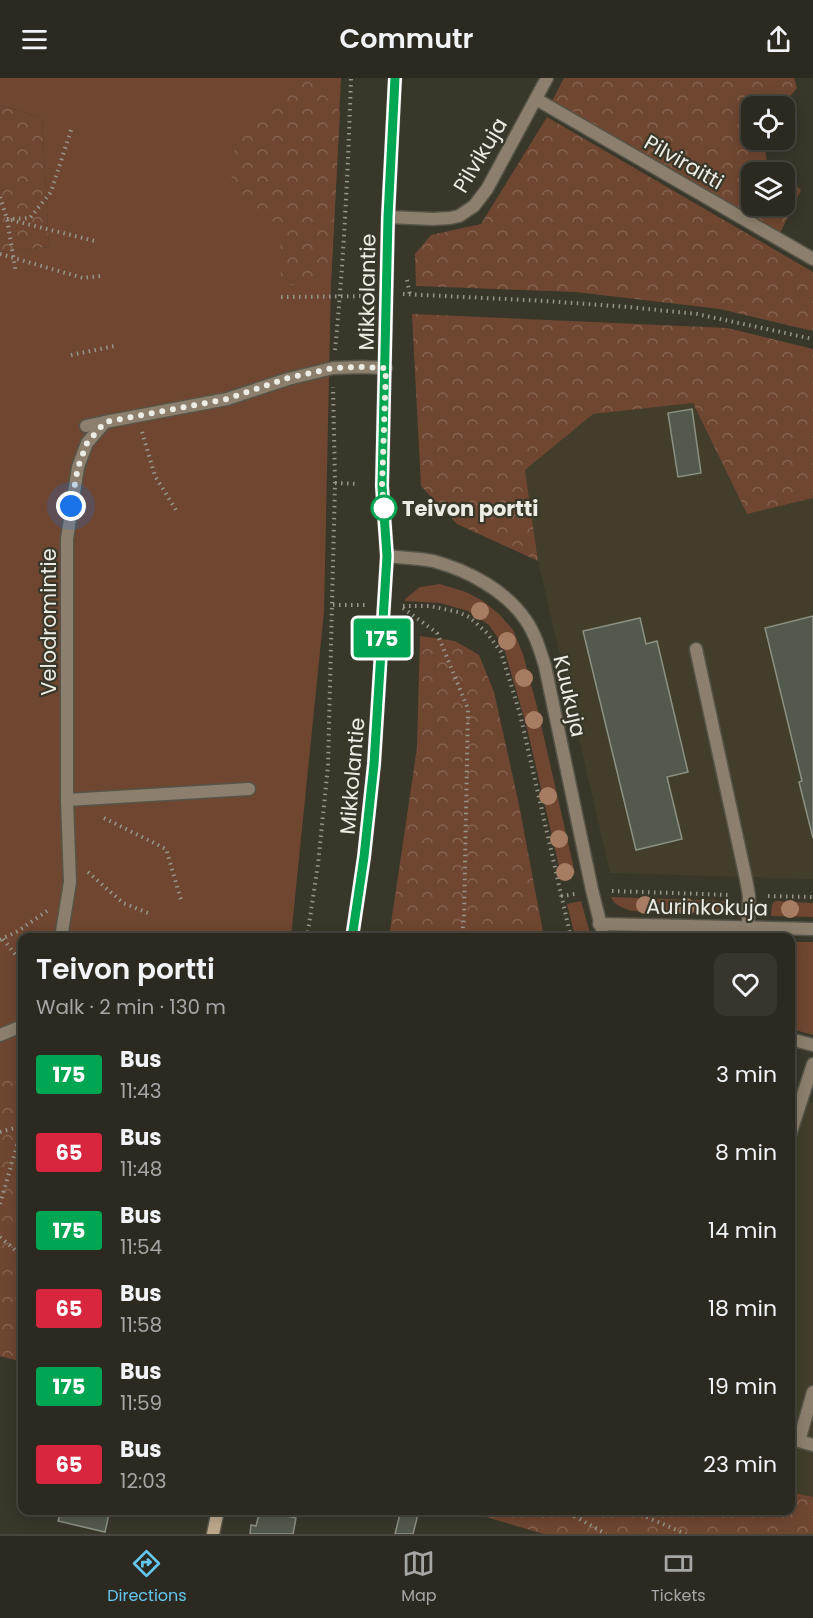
<!DOCTYPE html>
<html lang="en">
<head>
<meta charset="utf-8">
<style>
	:root { --surface:#2b2920; --page:#37352d; --text:#f1f3f6; --muted:#a6a6a5; --line:#47453e; --accent:#64c5ee }
	body { margin:0; font-family:Poppins,sans-serif; background:var(--page); color:var(--text); height:100vh; display:flex; flex-direction:column; font-size:22px; white-space:nowrap }
	* { box-sizing:border-box; margin:0 }
	p { font-size:20px; color:var(--muted) }
	.icon { flex:none; width:33px; height:33px; fill:none; stroke:currentColor; stroke-width:2; stroke-linecap:round; stroke-linejoin:round }
	.map { position:relative; flex:1; overflow:hidden }
	.details { position:absolute; left:18px; top:855px; width:777px; height:582px; display:flex; flex-direction:column; background:var(--surface); border-radius:12px; box-shadow:0 3px 15px #0003,0 0 0 2px var(--line) }
	.details>* { flex:none }
	.badge { padding:0 12px; border-radius:4px; font-size:21px; line-height:39px }
	.buttons { position:absolute; left:741px; top:18px; display:grid; gap:12px }
	.buttons a { display:grid; place-items:center; width:54px; height:54px; border-radius:12px; background:var(--surface); box-shadow:0 3px 15px #0003,0 0 0 2px var(--line); font-size:30px }
	.you { position:absolute; width:30px; height:30px; margin:-15px; border:4px solid #fff; border-radius:50%; background:#1a73e8; box-shadow:0 0 0 9px #1a73e833 }
	.map>.badge { position:absolute; translate:-50% -50%; box-shadow:0 0 0 3px #fff }
	.round { display:grid; place-items:center; flex:none; width:63px; height:63px; border-radius:12px; background:var(--page) }
	.head { display:flex; align-items:center; justify-content:space-between; height:102px; padding:0 18px }
	h1 { font-size:28px; font-weight:600; line-height:45px }
	ul { padding:0; list-style:none }
	li { display:flex; align-items:center; gap:18px; height:78px; padding:0 18px }
	li div { flex:1 }
	li b { display:block; font-size:22px }
	li em { font-style:normal }
	li .badge { min-width:66px; font-weight:700; text-align:center }
	header { display:flex; justify-content:space-between; align-items:center; height:78px; padding:0 18px; background:var(--surface); font-size:27px; font-weight:600 }
	.menu { display:flex; justify-content:space-around; align-items:center; height:84px; border-top:2px solid var(--line); background:var(--surface); font-size:16px; color:var(--muted) }
	.menu a { display:grid; justify-items:center; gap:3px }
	.menu .on { color:var(--accent) }
	.map>svg:first-child { display:block }
	.built { fill:#423e2b }
	.green { fill:#6f4731 }
	.forest { fill:url(#forest-crowns) }
	.building { fill:#53594c; stroke:#8b9183; stroke-width:1.5 }
	.lines { fill:none; stroke-linecap:round; stroke-linejoin:round }
	.service-casing { stroke:#565448; stroke-width:15 }
	.minor-casing { stroke:#565448; stroke-width:15 }
	.secondary-casing { stroke:#565448; stroke-width:15 }
	.path { stroke:#97968b; stroke-width:4; stroke-dasharray:1.5 4.5; stroke-linecap:butt }
	.service { stroke:#8c7f6d; stroke-width:12 }
	.minor { stroke:#8c7f6d; stroke-width:12 }
	.secondary { stroke:#bda78b; stroke-width:12 }
	.tree { fill:#a67d62 }
	.line-casing { stroke:#fff; stroke-width:14 }
	.line { stroke:#00a651; stroke-width:9 }
	.walk { stroke:#edece4; stroke-width:6; stroke-dasharray:0 10.8 }
	.stop-dot { fill:#fff; stroke:#00a651; stroke-width:3 }
	.labels { text-anchor:middle; dominant-baseline:central; stroke-width:4.5; stroke-linejoin:round; paint-order:stroke }
	.street-label { font-size:21px; fill:#edece4; stroke:#39372a }
	.stop-label { font-size:21px; font-weight:bold; fill:#edece4; stroke:#39372a; text-anchor:start }
</style>
</head>
<body>
<header><svg class="icon" aria-label="menu" viewBox="0 0 24 24"><path d="M4 6h16M4 12h16M4 18h16"/></svg>Commutr<svg class="icon" aria-label="share" viewBox="0 0 24 24"><path d="M12 15V3M7 8l5-5 5 5M5 13v7h14v-7"/></svg></header>
<div class="map">
<svg width="813" height="1456" viewBox="0 0 813 1456">
	<defs>
		<pattern id="forest-crowns" width="20" height="18" patternUnits="userSpaceOnUse" patternTransform="scale(1.5)"><rect width="20" height="18" fill="#6f4731"/><path d="M2 6a3 3 0 1 1 6 0M12 15a3 3 0 1 1 6 0" fill="none" stroke="#84624f"/></pattern>
	</defs>
	<rect width="100%" height="100%" fill="#39372a"/>
	<!-- built -->
	<g class="built">
		<path d="M 693,325 L 747,436 L 813,420 L 813,801 L 610,795 L 538,483 L 525,392 L 592,336 Z"/>
		<path d="M 790,1018 L 813,1025 L 813,1419 L 791,1414 Z"/>
	</g>
	<!-- green -->
	<g class="green">
		<path d="M 0,0 L 341,0 L 331,204 L 324,534 L 291,859 L 22,860 L 22,982 L 0,982 L 0,174 L 49,169 L 42,40 L 0,27 Z"/>
		<path d="M 440,506 L 466,514 L 483,523 L 499,536 L 513,552 L 523,576 L 537,629 L 575,795 L 562,801 L 527,650 L 503,567 L 489,547 L 468,533 L 440,525 L 405,523 L 405,521 L 420,509 Z"/>
		<path d="M 611,819 L 724,823 L 724,836 L 632,833 C 624,830 614,828 611,819 Z"/>
		<path d="M 581,823 L 591,859 L 575,859 L 567,826 Z"/>
		<path d="M 775,823 L 813,825 L 813,839 L 771,838 L 772,827 Z"/>
		<path d="M 790,864 L 813,864 L 813,957 L 791,951 Z"/>
	</g>
	<!-- forest -->
	<g class="forest">
		<path d="M 564,0 L 794,0 L 797,10 L 782,28 L 752,28 L 752,62 L 764,62 L 767,84 L 780,94 L 752,94 L 752,128 L 784,128 L 785,98 L 801,112 L 780,155 L 552,23 Z"/>
		<path d="M 309,1 L 340,34 L 331,204 L 281,208 L 280,148 L 235,117 L 229,85 L 245,48 Z"/>
		<path d="M 0,27 L 42,40 L 49,169 L 0,174 Z"/>
		<path d="M 547,39 L 813,194 L 813,253 L 720,231 L 576,214 L 416,208 L 415,176 L 431,157 L 481,146 Z"/>
		<path d="M 412,236 L 727,250 L 813,271 L 813,420 L 747,436 L 693,325 L 593,336 L 525,392 L 538,483 L 457,446 L 421,408 Z"/>
		<path d="M 420,558 L 455,563 L 479,577 L 494,614 L 518,722 L 544,859 L 389,859 L 417,670 Z"/>
		<path d="M 0,982 L 22,982 L 22,1284 L 0,1278 Z"/>
		<path d="M 791,1414 L 813,1419 L 813,1456 L 544,1456 L 465,1433 L 790,1432 Z"/>
	</g>
	<!-- building -->
	<g class="building">
		<path d="M 692,331 L 701,395 L 678,399 L 668,335 Z"/>
		<path d="M 813,538 L 813,760 L 799,704 L 802,703 L 765,550 Z"/>
		<path d="M 640,540 L 646,566 L 657,563 L 688,694 L 667,699 L 682,761 L 636,772 L 583,553 Z"/>
		<path d="M 61,1432 L 110,1432 L 105,1454 L 58,1443 Z"/>
		<path d="M 260,1432 L 296,1440 L 293,1456 L 250,1456 L 251,1447 L 256,1448 Z"/>
		<path d="M 401,1432 L 419,1432 L 413,1456 L 395,1456 Z"/>
	</g>
	<g class="lines">
		<defs>
			<g id="service">
				<path d="M 86,348 L 105,344"/>
				<path d="M 696,571 L 746,801 L 749,818 L 748,850"/>
				<path d="M 67,722 L 249,711"/>
				<path d="M 61,860 L 70,804 L 67,722 L 67,461 L 78,389 L 87,365 L 105,344 L 227,321 L 288,301 L 333,290 L 361,289 L 386,290"/>
				<path d="M 0,957 L 22,948"/>
				<path d="M 790,1057 L 813,986"/>
				<path d="M 813,1314 L 799,1363 L 813,1367"/>
			</g>
			<g id="minor">
				<path d="M 536,21 L 813,181"/>
				<path d="M 388,139 L 433,141 L 450,140 L 459,138 L 474,128 L 487,111 L 547,0"/>
				<path d="M 387,478 C 402,480 418,480 433,483 C 467,492 505,512 525,541 C 535,555 540,572 545,588 L 592,812 L 604,860"/>
				<path d="M 599,846 L 813,851"/>
				<path d="M 790,961 L 813,967"/>
			</g>
			<g id="secondary">
				<path d="M 352,860 L 364,779 L 374,686 L 387,478 L 382,408 L 388,139 L 395,0"/>
				<path d="M 213,1456 L 218,1432"/>
			</g>
		</defs>
		<!-- service casing -->
		<use href="#service" class="service-casing"/>
		<!-- minor casing -->
		<use href="#minor" class="minor-casing"/>
		<!-- secondary casing -->
		<use href="#secondary" class="secondary-casing"/>
		<!-- path -->
		<g class="path">
			<path d="M 0,119 L 7,141 L 16,195"/>
			<path d="M 7,141 L 30,140 L 51,114 L 72,49"/>
			<path d="M 11,142 L 95,163"/>
			<path d="M 0,176 L 83,200 L 101,198"/>
			<path d="M 407,202 L 410,217"/>
			<path d="M 403,216 L 545,223 L 629,229 L 697,236 L 813,261"/>
			<path d="M 281,219 L 369,218"/>
			<path d="M 335,272 C 344,181 348,91 351,0"/>
			<path d="M 71,277 L 115,268"/>
			<path d="M 142,354 L 155,398 L 176,432"/>
			<path d="M 335,405 L 359,406"/>
			<path d="M 333,527 L 365,527"/>
			<path d="M 403,528 L 430,528 L 458,534 L 469,539 L 487,555 L 501,574 L 520,636 L 571,860"/>
			<path d="M 403,530 L 437,555 L 468,631 L 464,839 L 462,860"/>
			<path d="M 104,740 L 166,771 L 181,822"/>
			<path d="M 88,794 L 123,825 L 148,835"/>
			<path d="M 612,813 L 731,817"/>
			<path d="M 561,818 L 575,816"/>
			<path d="M 768,818 L 813,819"/>
			<path d="M 307,860 L 318,786 L 328,688 L 335,405 L 333,309"/>
			<path d="M 3,861 L 22,885"/>
			<path d="M 0,862 L 18,853 L 47,833"/>
			<path d="M 0,1054 L 22,1048"/>
			<path d="M 0,1126 L 22,1050"/>
			<path d="M 0,1159 L 22,1178"/>
			<path d="M 564,1432 L 606,1456"/>
			<path d="M 630,1432 L 686,1456"/>
		</g>
		<!-- service -->
		<use href="#service" class="service"/>
		<!-- minor -->
		<use href="#minor" class="minor"/>
		<!-- secondary -->
		<use href="#secondary" class="secondary"/>
	</g>
	<!-- trees -->
	<g class="tree">
		<circle cx="480" cy="533" r="9"/>
		<circle cx="507" cy="563" r="9"/>
		<circle cx="524" cy="600" r="9"/>
		<circle cx="534" cy="642" r="9"/>
		<circle cx="548" cy="718" r="9"/>
		<circle cx="559" cy="761" r="9"/>
		<circle cx="565" cy="794" r="9"/>
		<circle cx="645" cy="827" r="9"/>
		<circle cx="686" cy="829" r="9"/>
		<circle cx="790" cy="831" r="9"/>
	</g>
	<g class="lines">
		<defs>
			<path id="line" d="M 352,860 L 364,779 L 374,686 L 387,478 L 382,408 L 388,139 L 395,0"/>
		</defs>
		<!-- line casing -->
		<use href="#line" class="line-casing"/>
		<!-- line -->
		<use href="#line" class="line"/>
		<!-- walk -->
		<path class="walk" d="M 71,428 L 78,389 L 87,365 L 105,344 L 227,321 L 288,300 L 333,290 L 361,289 L 386,290 L 382,408 L 384,431 L 384,430"/>
	</g>
	<!-- markers -->
	<circle class="stop-dot" cx="384" cy="430" r="12"/>
	<g class="labels">
		<!-- street labels -->
		<g class="street-label">
			<text transform="translate(480 77) rotate(-59)">Pilvikuja</text>
			<text transform="translate(684 84) rotate(30)">Pilviraitti</text>
			<text transform="translate(367 214) rotate(-89)">Mikkolantie</text>
			<text transform="translate(48 544) rotate(-90)">Velodromintie</text>
			<text transform="translate(570 618) rotate(77)">Kuukuja</text>
			<text transform="translate(352 698) rotate(-85)">Mikkolantie</text>
			<text transform="translate(707 829) rotate(1)">Aurinkokuja</text>
		</g>
		<!-- stop labels -->
		<g class="stop-label">
			<text x="402" y="430">Teivon portti</text>
		</g>
	</g>
</svg>
<div class="buttons">
<a><svg class="icon" aria-label="locate" viewBox="0 0 24 24"><circle cx="12" cy="12" r="6"/><path d="M12 2v4M12 18v4M2 12h4M18 12h4"/></svg></a>
<a><svg class="icon" aria-label="layers" viewBox="0 0 24 24"><path d="M12 4l9 5-9 5-9-5zM3 14l9 5 9-5"/></svg></a>
</div>
<div class="you" style="left:71px;top:428px"></div>
<b class="badge" style="left:382px;top:560px;background:#00a651;color:#fff">175</b>
<section class="details">
<div class="head"><div><h1>Teivon portti</h1><p>Walk · 2 min · 130 m</p></div><a class="round"><svg class="icon" aria-label="heart" viewBox="0 0 24 24"><path d="M12 20l-8-8c-3-5 5-10 8-4 3-6 11-1 8 4z"/></svg></a></div>
<ul>
<li><span class="badge" style="background:#00a651;color:#fff">175</span><div><b>Bus</b><p>11:43</p></div><em>3 min</em></li>
<li><span class="badge" style="background:#d7263d;color:#fff">65</span><div><b>Bus</b><p>11:48</p></div><em>8 min</em></li>
<li><span class="badge" style="background:#00a651;color:#fff">175</span><div><b>Bus</b><p>11:54</p></div><em>14 min</em></li>
<li><span class="badge" style="background:#d7263d;color:#fff">65</span><div><b>Bus</b><p>11:58</p></div><em>18 min</em></li>
<li><span class="badge" style="background:#00a651;color:#fff">175</span><div><b>Bus</b><p>11:59</p></div><em>19 min</em></li>
<li><span class="badge" style="background:#d7263d;color:#fff">65</span><div><b>Bus</b><p>12:03</p></div><em>23 min</em></li>
</ul>
</section>
</div>
<nav class="menu">
<a class="on"><svg class="icon" aria-label="directions" viewBox="0 0 24 24"><path d="M12 3l9 9-9 9-9-9zM9 14v-3h6M13 9l2 2-2 2"/></svg>Directions</a>
<a><svg class="icon" aria-label="map" viewBox="0 0 24 24"><path d="M3 6l6-2 6 2 6-2v14l-6 2-6-2-6 2zM9 4v14M15 6v14"/></svg>Map</a>
<a><svg class="icon" aria-label="tickets" viewBox="0 0 24 24"><path d="M3 7h18v10H3zM15 7v10"/></svg>Tickets</a>
</nav>
</body>
</html>
